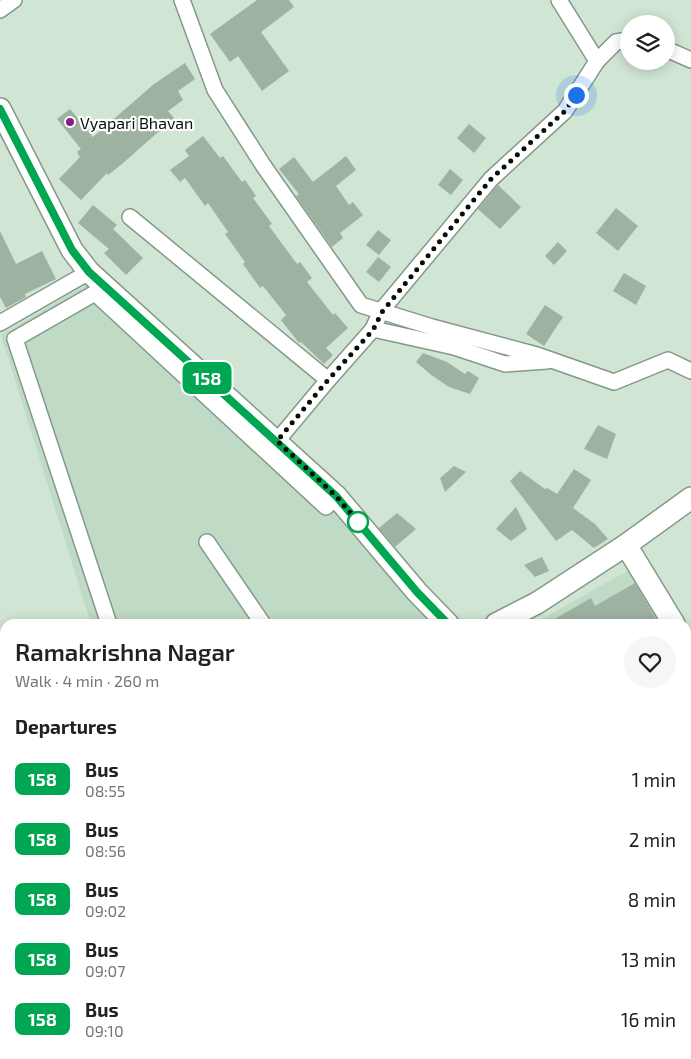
<!DOCTYPE html>
<html lang="en">
<head>
<meta charset="utf-8">
<style>
	:root { --surface:#fff; --page:#f6f6f6; --text:#202124; --muted:#757577 }
	body { margin:0; font-family:"Exo 2",sans-serif; background:var(--page); color:var(--text); height:100vh; display:flex; flex-direction:column; font-size:19px; white-space:nowrap }
	* { box-sizing:border-box; margin:0 }
	p { font-size:16px; color:var(--muted) }
	.icon { flex:none; width:28px; height:28px; fill:none; stroke:currentColor; stroke-width:2; stroke-linecap:round; stroke-linejoin:round }
	.map { position:relative; flex:1; overflow:hidden }
	.panel { position:absolute; left:0px; top:619px; width:691px; height:441px; display:flex; flex-direction:column; background:var(--surface); border-radius:15px 15px 0 0; box-shadow:0 2px 12px #0003 }
	.panel>* { flex:none }
	.badge { padding:0 10px; border-radius:8px; font-size:18px; line-height:32px }
	.buttons { position:absolute; left:620px; top:15px; display:grid; gap:10px }
	.buttons a { display:grid; place-items:center; width:55px; height:55px; border-radius:50%; background:var(--surface); box-shadow:0 2px 12px #0003; font-size:25px }
	.you { position:absolute; width:25px; height:25px; margin:-12px; border:4px solid #fff; border-radius:50%; background:#1a73e8; box-shadow:0 0 0 8px #1a73e833 }
	.map>.badge { position:absolute; translate:-50% -50%; box-shadow:0 0 0 2px #fff }
	h2 { padding:0 15px; font-size:19px; line-height:45px }
	.round { display:grid; place-items:center; flex:none; width:52px; height:52px; border-radius:26px; background:var(--page) }
	.head { display:flex; align-items:center; justify-content:space-between; height:85px; padding:0 15px }
	h1 { font-size:24px; font-weight:600; line-height:38px }
	ul { padding:0; list-style:none }
	li { display:flex; align-items:center; gap:15px; height:60px; padding:0 15px }
	li div { flex:1 }
	li b { display:block; font-size:19px }
	li em { font-style:normal }
	li .badge { min-width:55px; font-weight:700; text-align:center }
	.map>svg:first-child { display:block }
	.built { fill:#bfdac5 }
	.building { fill:#9eb2a2 }
	.lines { fill:none; stroke-linecap:round; stroke-linejoin:round }
	.lane-casing { stroke:#859989; stroke-width:10 }
	.street-casing { stroke:#859989; stroke-width:18 }
	.secondary-casing { stroke:#859989; stroke-width:24 }
	.lane { stroke:#fff; stroke-width:8 }
	.street { stroke:#fff; stroke-width:15 }
	.secondary { stroke:#fff; stroke-width:21 }
	.line-casing { stroke:#fff; stroke-width:11 }
	.line { stroke:#00a651; stroke-width:8 }
	.walk { stroke:#070e08; stroke-width:5; stroke-dasharray:0 9 }
	.poi-dot { fill:#8a1d81; stroke:#fff; stroke-width:2 }
	.stop-dot { fill:#fff; stroke:#00a651; stroke-width:2.5 }
	.labels { text-anchor:middle; dominant-baseline:central; stroke-width:4.5; stroke-linejoin:round; paint-order:stroke }
	.poi-label { font-size:16px; fill:#070e08; stroke:#fff; text-anchor:start }
</style>
</head>
<body>
<div class="map">
<svg width="691" height="1059" viewBox="0 0 691 1059">
	<rect width="100%" height="100%" fill="#d0e5d4"/>
	<!-- built -->
	<g class="built">
		<path d="M 89,283 L 329,497 L 441,624 L 91,624 L 1,335 Z"/>
		<path d="M 633,568 L 665,624 L 533,624 Z"/>
		<path d="M 686,661 L 691,669 L 691,1059 L 0,1059 L 0,859 L 5,855 L 5,1055 L 686,1055 Z"/>
	</g>
	<!-- building -->
	<g class="building">
		<path d="M 257,0 L 289,0 L 294,7 L 261,32 L 289,71 L 262,91 L 238,56 L 230,62 L 210,34 Z"/>
		<path d="M 185,63 L 195,79 L 178,91 L 183,100 L 168,111 L 174,118 L 122,164 L 108,175 L 107,173 L 81,200 L 59,179 L 80,157 L 77,152 L 81,149 L 57,119 L 70,109 L 93,137 L 154,84 Z"/>
		<path d="M 469,124 L 486,138 L 474,153 L 457,138 Z"/>
		<path d="M 203,136 L 220,158 L 223,156 L 242,182 L 245,180 L 256,196 L 253,198 L 272,224 L 269,226 L 297,264 L 300,262 L 312,278 L 307,282 L 333,315 L 335,313 L 348,328 L 326,348 L 333,355 L 324,364 L 301,342 L 299,343 L 281,320 L 286,315 L 263,286 L 260,288 L 243,264 L 245,262 L 225,234 L 228,232 L 208,203 L 205,206 L 185,178 L 180,182 L 170,170 L 189,156 L 185,150 Z"/>
		<path d="M 346,156 L 356,170 L 336,186 L 349,205 L 353,202 L 363,215 L 340,233 L 343,238 L 332,247 L 296,196 L 299,194 L 279,169 L 294,157 L 313,182 Z"/>
		<path d="M 450,169 L 463,180 L 451,195 L 438,185 Z"/>
		<path d="M 498,185 L 521,207 L 500,229 L 478,209 Z"/>
		<path d="M 93,205 L 117,225 L 113,229 L 143,258 L 126,275 L 104,253 L 109,249 L 78,223 Z"/>
		<path d="M 616,208 L 638,226 L 618,251 L 596,233 Z"/>
		<path d="M 378,230 L 391,240 L 379,255 L 366,245 Z"/>
		<path d="M 0,231 L 16,264 L 42,251 L 56,279 L 25,294 L 26,297 L 6,308 L 0,297 Z"/>
		<path d="M 558,242 L 567,251 L 554,265 L 545,256 Z"/>
		<path d="M 378,257 L 391,267 L 379,282 L 366,272 Z"/>
		<path d="M 624,273 L 646,286 L 636,305 L 613,291 Z"/>
		<path d="M 545,305 L 563,317 L 544,346 L 526,334 Z"/>
		<path d="M 423,353 L 447,362 L 465,374 L 468,371 L 479,378 L 470,394 L 449,387 L 430,374 L 416,362 Z"/>
		<path d="M 598,425 L 616,434 L 607,459 L 584,449 Z"/>
		<path d="M 454,466 L 466,472 L 445,492 L 440,478 Z"/>
		<path d="M 574,469 L 591,480 L 573,508 L 595,524 L 608,539 L 594,548 L 572,530 L 556,541 L 510,481 L 520,471 L 545,489 L 547,488 L 557,494 Z"/>
		<path d="M 516,507 L 527,529 L 511,541 L 496,529 Z"/>
		<path d="M 397,513 L 416,529 L 395,547 L 379,528 Z"/>
		<path d="M 542,557 L 549,571 L 535,577 L 524,565 Z"/>
		<path d="M 635,583 L 659,624 L 546,624 L 591,598 L 595,606 Z"/>
	</g>
	<g class="lines">
		<defs>
			<g id="lane">
				<path d="M 686,792 L 691,799"/>
				<path d="M 0,992 L 5,984"/>
				<path d="M 101,1055 L 106,1059"/>
				<path d="M 313,1055 L 316,1059"/>
				<path d="M 379,1055 L 381,1059"/>
				<path d="M 635,1055 L 636,1057"/>
				<path d="M 431,1059 L 437,1055"/>
			</g>
			<g id="street">
				<path d="M 182,0 L 215,90 L 263,165 L 361,305 L 432,327 L 537,355 L 614,382 L 668,360 L 691,371"/>
				<path d="M 559,0 L 597,61 L 616,42 L 629,40"/>
				<path d="M 0,10 L 14,0"/>
				<path d="M 666,49 L 691,60"/>
				<path d="M 130,217 L 328,380"/>
				<path d="M 0,323 L 89,272"/>
				<path d="M 373,329 L 454,347 L 505,364 L 547,361"/>
				<path d="M 277,441 L 328,380 L 373,329 L 381,311 L 491,179 L 565,111 L 597,61"/>
				<path d="M 207,542 L 263,624"/>
				<path d="M 109,624 L 15,339 L 95,293 L 326,507 L 336,496"/>
			</g>
			<g id="secondary">
				<path d="M 0,109 L 72,250 L 89,272 L 336,496 L 417,592 L 448,624"/>
				<path d="M 626,545 L 674,624"/>
				<path d="M 496,624 L 537,603 L 626,545 L 691,498"/>
				<path d="M 686,644 L 691,652"/>
			</g>
		</defs>
		<!-- lane casing -->
		<use href="#lane" class="lane-casing"/>
		<!-- street casing -->
		<use href="#street" class="street-casing"/>
		<!-- secondary casing -->
		<use href="#secondary" class="secondary-casing"/>
		<!-- lane -->
		<use href="#lane" class="lane"/>
		<!-- street -->
		<use href="#street" class="street"/>
		<!-- secondary -->
		<use href="#secondary" class="secondary"/>
	</g>
	<g class="lines">
		<defs>
			<path id="line" d="M 0,109 L 72,250 L 89,272 L 336,496 L 417,592 L 448,624"/>
		</defs>
		<!-- line casing -->
		<use href="#line" class="line-casing"/>
		<!-- line -->
		<use href="#line" class="line"/>
		<!-- walk -->
		<path class="walk" d="M 358,522 L 360,524 L 336,496 L 277,441 L 328,380 L 373,330 L 382,312 L 491,179 L 565,111 L 576,95"/>
	</g>
	<!-- markers -->
	<circle class="poi-dot" cx="70" cy="122" r="5"/>
	<circle class="stop-dot" cx="358" cy="522" r="10"/>
	<g class="labels">
		<!-- poi labels -->
		<g class="poi-label">
			<text x="80" y="122">Vyapari Bhavan</text>
		</g>
	</g>
</svg>
<div class="buttons">
<a><svg class="icon" aria-label="layers" viewBox="0 0 24 24"><path d="M12 4l9 5-9 5-9-5zM3 14l9 5 9-5"/></svg></a>
</div>
<div class="you" style="left:576px;top:95px"></div>
<b class="badge" style="left:207px;top:378px;background:#00a651;color:#fff">158</b>
<section class="panel">
<div class="head"><div><h1>Ramakrishna Nagar</h1><p>Walk · 4 min · 260 m</p></div><a class="round"><svg class="icon" aria-label="heart" viewBox="0 0 24 24"><path d="M12 20l-8-8c-3-5 5-10 8-4 3-6 11-1 8 4z"/></svg></a></div>
<h2>Departures</h2>
<ul>
<li><span class="badge" style="background:#00a651;color:#fff">158</span><div><b>Bus</b><p>08:55</p></div><em>1 min</em></li>
<li><span class="badge" style="background:#00a651;color:#fff">158</span><div><b>Bus</b><p>08:56</p></div><em>2 min</em></li>
<li><span class="badge" style="background:#00a651;color:#fff">158</span><div><b>Bus</b><p>09:02</p></div><em>8 min</em></li>
<li><span class="badge" style="background:#00a651;color:#fff">158</span><div><b>Bus</b><p>09:07</p></div><em>13 min</em></li>
<li><span class="badge" style="background:#00a651;color:#fff">158</span><div><b>Bus</b><p>09:10</p></div><em>16 min</em></li>
</ul>
</section>
</div>
</body>
</html>
